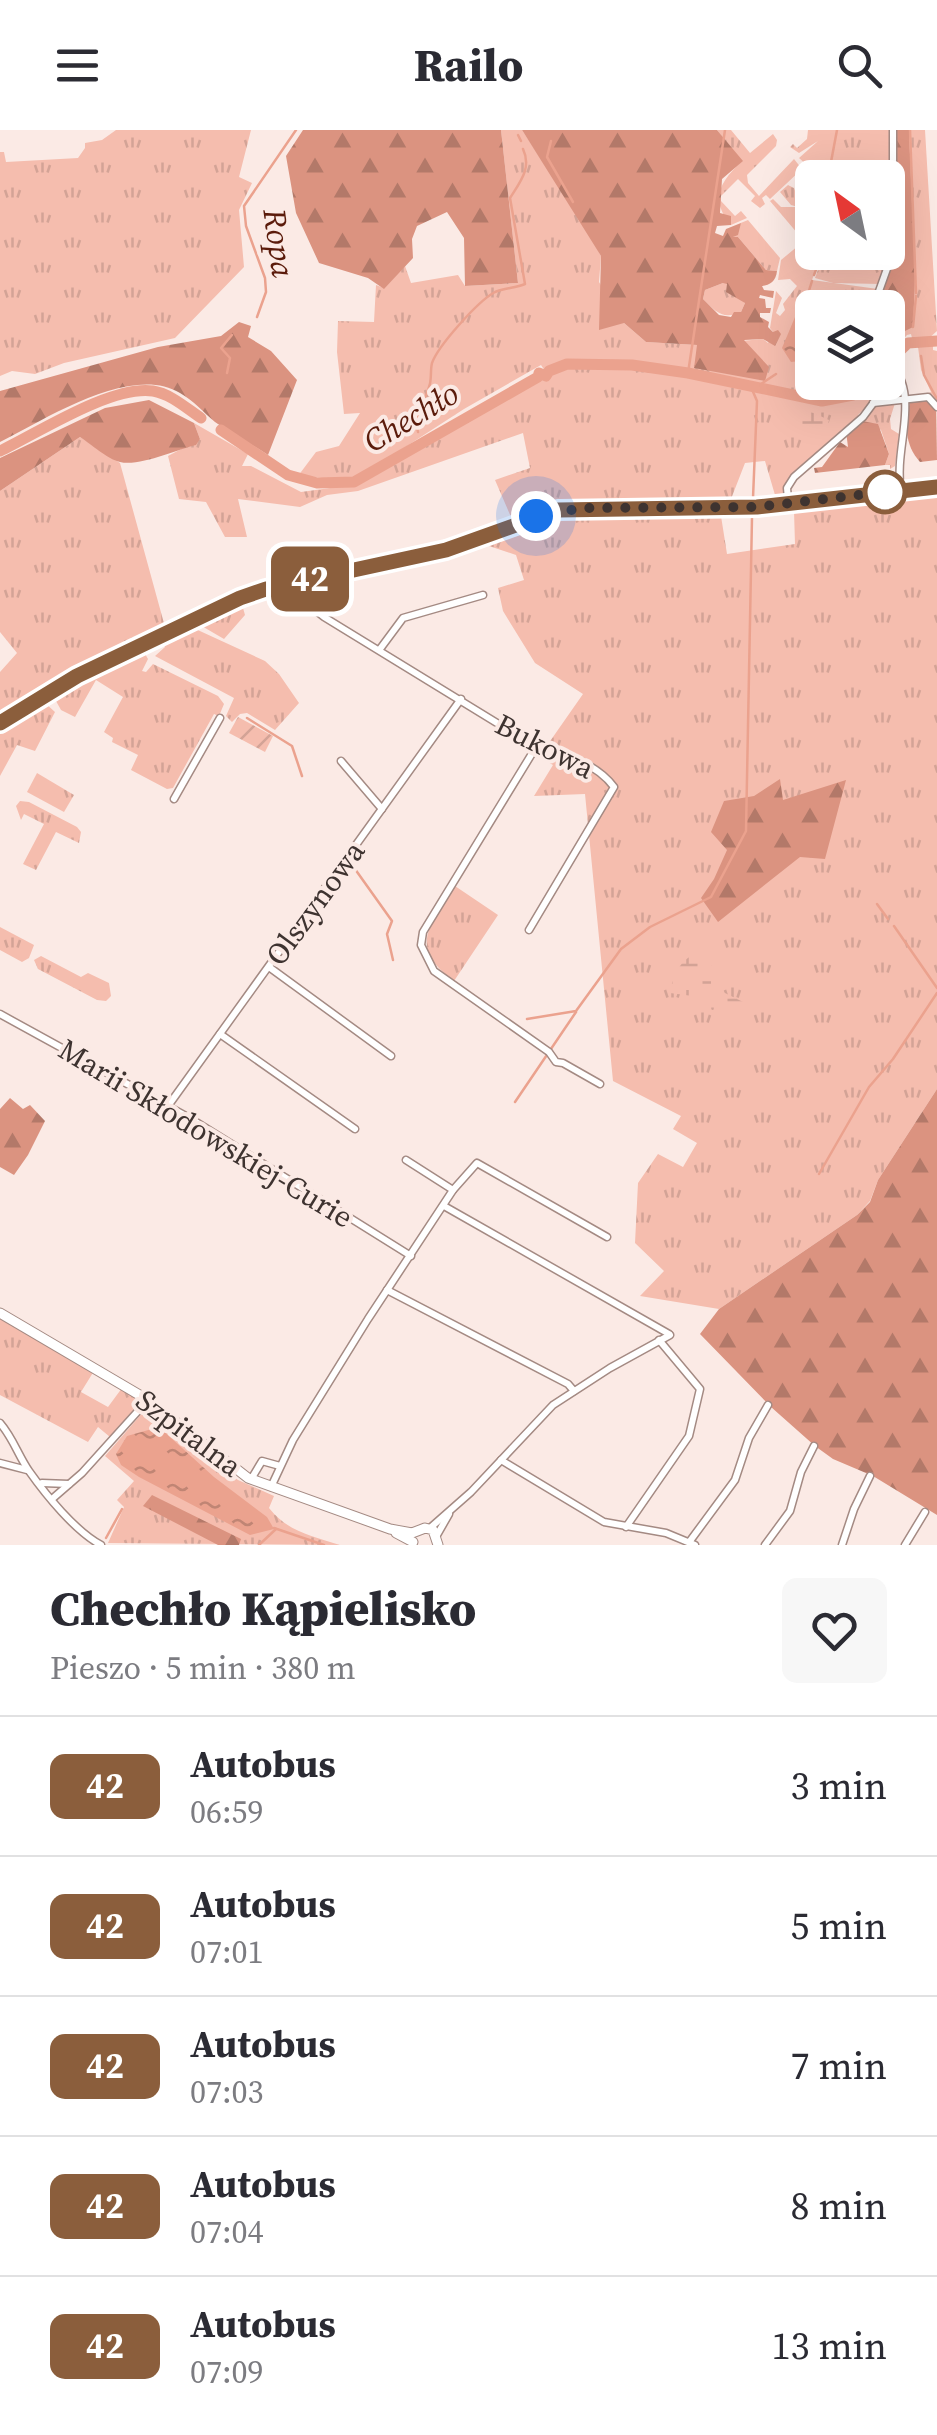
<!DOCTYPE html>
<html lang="pl">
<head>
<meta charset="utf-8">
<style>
	:root { --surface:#fff; --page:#f7f7f7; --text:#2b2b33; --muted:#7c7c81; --line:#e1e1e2 }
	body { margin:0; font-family:"Source Serif 4",serif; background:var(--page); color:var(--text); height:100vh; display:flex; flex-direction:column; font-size:38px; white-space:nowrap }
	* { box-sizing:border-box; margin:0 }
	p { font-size:32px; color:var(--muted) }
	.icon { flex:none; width:55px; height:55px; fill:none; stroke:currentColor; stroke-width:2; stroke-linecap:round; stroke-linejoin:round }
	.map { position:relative; height:1415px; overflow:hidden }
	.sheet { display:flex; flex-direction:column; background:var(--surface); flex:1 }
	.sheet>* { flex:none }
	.badge { padding:0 20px; border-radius:15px; font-size:35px; line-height:65px }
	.needle { width:65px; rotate:327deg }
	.buttons { position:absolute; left:795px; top:30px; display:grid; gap:20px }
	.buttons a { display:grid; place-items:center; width:110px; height:110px; border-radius:15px; background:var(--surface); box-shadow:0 10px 40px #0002; font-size:50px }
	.you { position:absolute; width:50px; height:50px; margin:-25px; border:8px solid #fff; border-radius:50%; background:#1a73e8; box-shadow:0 0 0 15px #1a73e833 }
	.map>.badge { position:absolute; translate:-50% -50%; box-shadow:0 0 0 5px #fff }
	.round { display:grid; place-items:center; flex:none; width:105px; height:105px; border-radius:15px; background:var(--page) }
	.overview { display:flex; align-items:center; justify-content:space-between; height:170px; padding:0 50px }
	h1 { font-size:48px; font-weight:800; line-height:75px }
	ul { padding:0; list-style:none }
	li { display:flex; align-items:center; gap:30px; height:140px; padding:0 50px; border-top:2px solid var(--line) }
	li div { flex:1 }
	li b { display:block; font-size:38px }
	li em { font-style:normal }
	li .badge { min-width:110px; font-weight:700; text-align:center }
	header { display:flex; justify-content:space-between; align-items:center; height:130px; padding:0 50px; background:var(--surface); font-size:45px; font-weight:800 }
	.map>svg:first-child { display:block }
	.grass { fill:url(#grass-tufts) }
	.forest { fill:url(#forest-firs); fill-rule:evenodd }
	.wetland { fill:url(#wetland-marsh) }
	.garden { fill:url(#garden-furrows) }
	.water { fill:url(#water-ripples) }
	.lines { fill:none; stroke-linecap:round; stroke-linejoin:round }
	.stream { stroke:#eba28e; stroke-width:2.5 }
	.river { stroke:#eba28e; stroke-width:11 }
	.street-casing { stroke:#a48a83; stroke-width:9 }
	.secondary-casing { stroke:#a48a83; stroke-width:11 }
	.street { stroke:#fff; stroke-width:6 }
	.secondary { stroke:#fff; stroke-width:9 }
	.line-casing { stroke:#fff; stroke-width:22 }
	.line { stroke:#8b5e3c; stroke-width:15 }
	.walk { stroke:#3e3330; stroke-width:10; stroke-dasharray:0 18 }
	.stop-dot { fill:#fff; stroke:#8b5e3c; stroke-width:5 }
	.labels { text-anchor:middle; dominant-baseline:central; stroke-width:8; stroke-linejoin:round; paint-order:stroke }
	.street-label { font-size:30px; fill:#3e3330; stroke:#fbeae5 }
	.water-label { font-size:32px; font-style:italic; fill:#5b1b0b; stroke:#fbeae5 }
</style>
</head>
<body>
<header><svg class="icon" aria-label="menu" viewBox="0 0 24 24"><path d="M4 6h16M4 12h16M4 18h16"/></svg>Railo<svg class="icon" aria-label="search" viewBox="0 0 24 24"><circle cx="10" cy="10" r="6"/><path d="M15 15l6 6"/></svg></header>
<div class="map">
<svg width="937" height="1415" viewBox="0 0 937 1415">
	<defs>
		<pattern id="grass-tufts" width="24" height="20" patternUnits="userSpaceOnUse" patternTransform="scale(2.5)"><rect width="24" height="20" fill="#f5bdae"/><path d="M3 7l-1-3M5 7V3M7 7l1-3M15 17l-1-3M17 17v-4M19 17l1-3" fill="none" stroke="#d3a396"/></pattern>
		<pattern id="forest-firs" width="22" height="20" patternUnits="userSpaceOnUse" patternTransform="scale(2.5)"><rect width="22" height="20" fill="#db9380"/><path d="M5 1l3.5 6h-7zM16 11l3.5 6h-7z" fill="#b37969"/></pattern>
		<pattern id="wetland-marsh" width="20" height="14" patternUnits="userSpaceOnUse" patternTransform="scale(2.5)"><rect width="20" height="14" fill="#f5bdae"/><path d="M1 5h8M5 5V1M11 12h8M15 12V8" fill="none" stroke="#d3a396"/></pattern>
		<pattern id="garden-furrows" width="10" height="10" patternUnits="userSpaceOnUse" patternTransform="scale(2.5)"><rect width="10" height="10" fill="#f5bdae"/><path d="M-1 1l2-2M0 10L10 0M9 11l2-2" fill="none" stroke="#d3a396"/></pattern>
		<pattern id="water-ripples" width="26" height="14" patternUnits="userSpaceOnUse" patternTransform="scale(2.5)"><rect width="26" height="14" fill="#eba28e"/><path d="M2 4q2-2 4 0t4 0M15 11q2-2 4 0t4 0" fill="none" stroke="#c08574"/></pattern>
	</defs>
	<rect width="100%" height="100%" fill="#fbeae5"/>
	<!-- grass -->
	<g class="grass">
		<path d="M 116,0 L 251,0 L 239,47 L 252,53 L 239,80 L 244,137 L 175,208 L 64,233 L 35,244 L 12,241 L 0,246 L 0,22 L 4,22 L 6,32 L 78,28 L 85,18 L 85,13 L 102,10 Z"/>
		<path d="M 501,0 L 522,0 L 589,102 L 601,126 L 599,152 L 624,193 L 646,212 L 697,215 L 763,209 L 768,213 L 773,202 L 770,198 L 776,161 L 782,168 L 776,183 L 780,186 L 785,180 L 783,174 L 797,156 L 790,149 L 778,150 L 781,130 L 804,111 L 770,71 L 773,69 L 781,77 L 798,77 L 791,75 L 780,62 L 788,55 L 794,58 L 800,74 L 805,62 L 812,58 L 812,122 L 822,123 L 812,150 L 878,159 L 871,177 L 847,177 L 845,172 L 803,168 L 801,231 L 812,213 L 812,252 L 865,253 L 852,263 L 826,270 C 748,263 616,207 545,241 L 541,235 L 464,279 L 376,336 L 348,350 L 298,346 L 316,322 L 339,316 L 360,283 L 344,284 L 337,222 L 338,191 L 374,192 L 376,155 L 384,158 L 405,136 L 411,153 L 458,145 L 465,156 L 518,153 Z"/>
		<path d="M 717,0 L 731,0 L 750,23 L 773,4 L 777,10 L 776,16 L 747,45 L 748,53 L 759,66 L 794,29 L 802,39 L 770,69 L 766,65 L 762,68 L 765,74 L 760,78 L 751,71 L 755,66 L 738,49 L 721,66 L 721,71 L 735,86 L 741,81 L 747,88 L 731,95 C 709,69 720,52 742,31 Z"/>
		<path d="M 808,0 L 891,0 L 890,123 L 880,154 L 833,153 L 815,148 L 824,123 L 888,122 L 888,48 L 805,47 L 808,36 L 799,28 L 818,11 L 799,23 L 790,17 L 793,14 L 797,18 L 807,9 Z"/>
		<path d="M 909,0 L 925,0 L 937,201 L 928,209 L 912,208 L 911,204 L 907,205 L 888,226 L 888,218 L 903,201 L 914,162 Z"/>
		<path d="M 748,90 L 780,128 L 777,141 L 766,140 L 738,107 L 733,107 L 741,93 L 726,99 Z"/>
		<path d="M 723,153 L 728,153 L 745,173 L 741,182 C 723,190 716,182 703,169 L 705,160 Z"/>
		<path d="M 933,214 L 933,220 L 937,221 L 937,270 L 926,264 L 931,262 L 921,240 L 918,217 Z"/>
		<path d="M 568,235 L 641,238 L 818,273 L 838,272 L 865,258 L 869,261 L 874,256 L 882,257 L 866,281 L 863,280 L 858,285 L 860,288 L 789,350 L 786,368 L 772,370 L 775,365 L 765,331 L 745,333 L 731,369 L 568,372 L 511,387 L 495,350 L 530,338 L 523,303 L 358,361 L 327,365 L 300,377 L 238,369 L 247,407 L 225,407 L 206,372 L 179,369 L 168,326 L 200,309 L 194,293 L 248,324 L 242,336 L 251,336 L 301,362 L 359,354 L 521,259 Z"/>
		<path d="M 895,273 L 890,289 L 891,299 L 899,304 L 895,336 L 890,339 L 890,335 L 885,335 L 889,324 L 881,300 L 862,291 L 874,275 Z"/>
		<path d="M 80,307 L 120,333 L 165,497 L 126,514 L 127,517 L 76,543 L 0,589 L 0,542 L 17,523 L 0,502 L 0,361 Z"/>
		<path d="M 937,364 L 937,959 L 878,1050 L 870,1071 L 857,1085 L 719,1179 L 640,1166 L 664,1141 L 635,1113 L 638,1053 L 658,1024 L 683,1037 L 697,1013 L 673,999 L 681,986 L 613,951 L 585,664 L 534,666 L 553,635 L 539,627 L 583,564 L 535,533 L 503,481 L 498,458 L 524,450 L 516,425 L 480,413 L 531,392 L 568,386 L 721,386 L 727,424 L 795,414 L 794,381 Z"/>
		<path d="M 241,471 L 245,485 L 224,509 L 200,495 L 201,489 Z"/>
		<path d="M 189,496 L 265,531 L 279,544 L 299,573 L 275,600 L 247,583 L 240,584 L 232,592 L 226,586 L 234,568 L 155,526 L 165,517 L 161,509 Z"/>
		<path d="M 144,522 L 148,529 L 142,541 L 146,542 L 153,534 L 218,566 L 224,574 L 219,586 L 214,584 L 173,658 L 167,659 L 131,640 L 138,625 L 112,612 L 113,608 L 104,602 L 123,567 L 96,550 L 75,587 L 61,580 L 56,571 L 102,542 Z"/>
		<path d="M 44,572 L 55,582 L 35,621 L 17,615 L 0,646 L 0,597 Z"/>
		<path d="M 37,643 L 74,665 L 64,682 L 27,662 Z"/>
		<path d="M 20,671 L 29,672 L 77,697 L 81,702 L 79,713 L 56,702 L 36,740 L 23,734 L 44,694 L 24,684 L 21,690 L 16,676 Z"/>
		<path d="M 455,756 L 498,785 L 454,851 C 407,816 430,797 455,756 Z"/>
		<path d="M 0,797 L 34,815 L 29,828 L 22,832 L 0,820 Z"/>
		<path d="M 41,826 L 81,847 L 88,843 L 109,853 L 111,866 L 106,871 L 97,870 L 38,839 L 34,830 Z"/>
		<path d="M 0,1187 L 94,1241 L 81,1262 L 108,1277 L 122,1258 L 139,1268 L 139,1275 L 110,1307 L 98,1297 L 88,1312 L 0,1265 Z"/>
		<path d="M 153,1279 L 206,1327 L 238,1350 L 274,1366 L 269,1378 C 288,1402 312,1406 340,1415 L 108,1413 L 124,1377 L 117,1370 L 134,1351 L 105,1326 L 144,1281 Z"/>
	</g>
	<!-- forest -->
	<g class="forest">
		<path d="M 303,0 L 501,0 L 518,153 L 465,156 L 464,108 L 447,82 L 417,96 L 412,109 L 413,128 L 384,159 L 368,148 L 319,133 L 296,83 L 286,26 Z"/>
		<path d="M 522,0 L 717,0 L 743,31 L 722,49 L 720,83 L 731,86 L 731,95 L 717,96 L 715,103 L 723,106 L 726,99 L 741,93 L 738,105 L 733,107 L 738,107 L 766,140 L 777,141 C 776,151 770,155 762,156 L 764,160 L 774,161 L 773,168 L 760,165 L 759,168 L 765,169 L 766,178 L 771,178 L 770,183 L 760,183 L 760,187 L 769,192 L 768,197 L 773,202 L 778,200 L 781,204 L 775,216 L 763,209 L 744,210 L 769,237 L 765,251 L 694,238 L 697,215 L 646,212 L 624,193 L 599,200 L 601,126 ZM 723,153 L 727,154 L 726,162 L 745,173 L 741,182 L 734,182 L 731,187 L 719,185 L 703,169 L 705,160 Z"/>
		<path d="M 895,0 L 909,0 L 915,147 L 913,197 L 903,202 L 888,218 L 888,178 L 876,178 L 892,136 L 897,111 Z"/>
		<path d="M 239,192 L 251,196 L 248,207 L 271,221 L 297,250 L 268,325 C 251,314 232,304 215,292 C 203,282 194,271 180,263 C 131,233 44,290 0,312 L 0,261 L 158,217 L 221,206 Z"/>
		<path d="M 936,269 L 937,330 L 920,332 C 904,314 905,294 910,272 Z"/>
		<path d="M 149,270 L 194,293 L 200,309 L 196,315 C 178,319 139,337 120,332 C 107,329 91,314 80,307 L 0,361 L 0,328 L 105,278 Z"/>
		<path d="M 862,291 L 878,294 L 889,324 L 885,335 L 815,343 L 814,338 L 822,337 L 840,312 L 848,317 L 846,301 Z"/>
		<path d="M 780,649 L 783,670 L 846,650 L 825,729 L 800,727 L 718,792 L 701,768 L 714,749 L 727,720 L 711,702 L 724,671 L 754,666 Z"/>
		<path d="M 937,959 L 937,1385 L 873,1346 L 833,1329 L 815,1316 L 771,1277 L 700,1204 L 719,1179 L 857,1085 L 870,1072 L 878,1050 Z"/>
		<path d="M 10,968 L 23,979 L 30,975 L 45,991 L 28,1025 L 14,1045 L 0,1037 L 0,979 Z"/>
		<path d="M 152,1365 L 241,1409 L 239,1415 L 218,1415 L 143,1376 Z"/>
	</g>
	<!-- wetland -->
	<g class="wetland">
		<path d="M 807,280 L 829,290 L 828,294 L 793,303 L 784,284 Z"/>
		<path d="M 711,820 L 711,856 L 743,872 L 712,880 L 700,867 L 670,863 C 674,839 685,822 711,820 Z"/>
	</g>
	<!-- garden -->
	<path class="garden" d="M 238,587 L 273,606 L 265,622 L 229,603 Z"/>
	<!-- water -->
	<g class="water">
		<path d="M 829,166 L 843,169 L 847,177 L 812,178 L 812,213 L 801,231 L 791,232 L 782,218 L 803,168 Z"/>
		<path d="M 159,1297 L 214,1347 L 267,1387 L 274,1399 L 250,1405 L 139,1347 L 121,1335 L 116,1324 L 127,1306 Z"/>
	</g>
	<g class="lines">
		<!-- stream -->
		<g class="stream">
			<path d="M 910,0 L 916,163"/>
			<path d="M 518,5 L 521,11"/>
			<path d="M 551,11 L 547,27 L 573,72"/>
			<path d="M 828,48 L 837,0"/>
			<path d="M 814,145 L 823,122"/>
			<path d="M 807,167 L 812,151"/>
			<path d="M 257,187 L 266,162 L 265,148 L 246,96 L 244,76 L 296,0"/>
			<path d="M 913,197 L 916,166"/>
			<path d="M 921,226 L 924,245 L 937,269"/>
			<path d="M 227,243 L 230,228 L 221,218 L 232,205"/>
			<path d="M 688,243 L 725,0"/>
			<path d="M 751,257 L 757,271 L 753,368"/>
			<path d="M 755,258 L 776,244"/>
			<path d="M 807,260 L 812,254"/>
			<path d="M 800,267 L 803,263"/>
			<path d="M 418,302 C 413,285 425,272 429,257 C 432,250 430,241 432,233 C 438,216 478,171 495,162 C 504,158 516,158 525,154 L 510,68 C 520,52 532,38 523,19"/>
			<path d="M 412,316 L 413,320"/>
			<path d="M 675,383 L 749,383"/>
			<path d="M 0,583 L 86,534 L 168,496"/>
			<path d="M 247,588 L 292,616 L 302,646"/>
			<path d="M 350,732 L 392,791 L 387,804 L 393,830"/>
			<path d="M 877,774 L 888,789"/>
			<path d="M 894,796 L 937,858"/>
			<path d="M 527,889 L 576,881 L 621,819 L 650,797 L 711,767 L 746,701 L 752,387"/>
			<path d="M 515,972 L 576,882"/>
			<path d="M 819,1044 L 869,957 L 893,929 L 937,863"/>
			<path d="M 274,1398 L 324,1415"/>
			<path d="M 106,1408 L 122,1379"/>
			<path d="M 259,1415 L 276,1399"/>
		</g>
		<!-- river -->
		<g class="river">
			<path d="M 888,232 L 908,213 L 937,211"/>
			<path d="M 221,300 L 288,345 L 317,353 L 354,352 L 538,247 L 539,243 L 546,246 L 549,241 L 567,234 L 632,235 L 688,243 L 822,271 L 853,265 L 868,252"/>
			<path d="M 0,321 C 38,303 111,255 153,261 C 171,264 186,278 201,288"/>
		</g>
		<defs>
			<g id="street">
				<path d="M 873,178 L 893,122 L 893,0"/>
				<path d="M 888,229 C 923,267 893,315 901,361"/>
				<path d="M 873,273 L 928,267 L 937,277"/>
				<path d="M 788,369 L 787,358 L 794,347 L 863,287 L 897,241"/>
				<path d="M 284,456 L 324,487 L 536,617 C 563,622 597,634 614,657 L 529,800"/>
				<path d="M 380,519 L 403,488 L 483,465"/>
				<path d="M 536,617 L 423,802 L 421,815 L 434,841 L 549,922 L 556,932 L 563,933 L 600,954"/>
				<path d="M 341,631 L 382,679"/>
				<path d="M 174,669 L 220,588"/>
				<path d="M 269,837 L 391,926"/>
				<path d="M 0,884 L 193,990 L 411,1126"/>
				<path d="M 220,904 L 355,999"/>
				<path d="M 168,976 L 461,569"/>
				<path d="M 406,1030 L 453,1060"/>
				<path d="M 444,1076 L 669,1204"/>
				<path d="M 387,1160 L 568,1254 L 574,1261"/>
				<path d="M 0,1293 C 13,1308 18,1325 29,1341 C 46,1365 75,1401 101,1415"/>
				<path d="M 501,1330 L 604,1392 L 666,1403 L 695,1415"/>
				<path d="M 0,1333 L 27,1340"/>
				<path d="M 253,1346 L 262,1331 L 280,1336"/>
				<path d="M 42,1353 L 69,1354"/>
				<path d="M 271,1357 L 293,1310 L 368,1189 L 453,1060 L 477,1033 L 607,1107"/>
				<path d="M 52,1369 L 82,1343 L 148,1270"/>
				<path d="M 626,1397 L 689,1306 L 700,1259 L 659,1210"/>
				<path d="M 429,1399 L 471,1362 L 553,1275 L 610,1238 L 670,1205"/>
				<path d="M 437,1405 L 449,1384"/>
				<path d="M 690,1411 L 735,1350 L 749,1308 L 768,1275"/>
				<path d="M 765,1415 L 790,1381 L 801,1342 L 814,1316"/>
				<path d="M 842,1415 L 854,1379 L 870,1346"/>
				<path d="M 905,1415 L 925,1382"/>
			</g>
			<g id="secondary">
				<path d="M 0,593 L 77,546 L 240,468 L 266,459 L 446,420 L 559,380 L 757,377 L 937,357"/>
				<path d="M 0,1183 L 148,1270 L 248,1348 L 390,1399 L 412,1403 L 425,1398 L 433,1400 L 438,1415"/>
				<path d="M 396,1403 L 413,1412"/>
			</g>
		</defs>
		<!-- street casing -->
		<use href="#street" class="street-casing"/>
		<!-- secondary casing -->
		<use href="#secondary" class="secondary-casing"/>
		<!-- street -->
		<use href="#street" class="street"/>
		<!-- secondary -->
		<use href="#secondary" class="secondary"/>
	</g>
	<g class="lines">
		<defs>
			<path id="line" d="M 0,593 L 77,546 L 240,468 L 266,459 L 446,420 L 558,380 L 757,377 L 937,357"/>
		</defs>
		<!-- line casing -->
		<use href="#line" class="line-casing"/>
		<!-- line -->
		<use href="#line" class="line"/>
		<!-- walk -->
		<path class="walk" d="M 536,386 L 584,378 L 757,377 L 885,362"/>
	</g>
	<!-- markers -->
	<circle class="stop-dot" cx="885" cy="362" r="20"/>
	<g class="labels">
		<!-- street labels -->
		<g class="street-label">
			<text transform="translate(545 616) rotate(27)">Bukowa</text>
			<text transform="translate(315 773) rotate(-54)">Olszynowa</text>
			<text transform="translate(206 1003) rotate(31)">Marii Skłodowskiej-Curie</text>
			<text transform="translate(189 1303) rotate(37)">Szpitalna</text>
		</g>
		<!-- water labels -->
		<g class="water-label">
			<text transform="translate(279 113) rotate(82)">Ropa</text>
			<text transform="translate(411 287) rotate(-31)">Chechło</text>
		</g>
	</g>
</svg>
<div class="buttons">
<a><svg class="needle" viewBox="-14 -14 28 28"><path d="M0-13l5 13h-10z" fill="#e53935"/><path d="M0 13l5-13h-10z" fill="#7c7c81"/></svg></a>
<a><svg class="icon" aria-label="layers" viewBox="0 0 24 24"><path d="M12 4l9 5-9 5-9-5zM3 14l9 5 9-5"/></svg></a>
</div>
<div class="you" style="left:536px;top:386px"></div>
<b class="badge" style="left:310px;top:449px;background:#8b5e3c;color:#fff">42</b>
</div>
<section class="sheet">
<div class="overview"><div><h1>Chechło Kąpielisko</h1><p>Pieszo · 5 min · 380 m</p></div><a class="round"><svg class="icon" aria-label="heart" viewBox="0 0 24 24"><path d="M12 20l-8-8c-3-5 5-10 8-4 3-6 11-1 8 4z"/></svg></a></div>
<ul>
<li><span class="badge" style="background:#8b5e3c;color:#fff">42</span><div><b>Autobus</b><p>06:59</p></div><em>3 min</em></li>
<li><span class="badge" style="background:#8b5e3c;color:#fff">42</span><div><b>Autobus</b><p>07:01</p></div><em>5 min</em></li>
<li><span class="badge" style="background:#8b5e3c;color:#fff">42</span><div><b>Autobus</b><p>07:03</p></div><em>7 min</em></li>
<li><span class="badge" style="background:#8b5e3c;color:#fff">42</span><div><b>Autobus</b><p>07:04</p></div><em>8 min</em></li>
<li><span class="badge" style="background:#8b5e3c;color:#fff">42</span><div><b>Autobus</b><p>07:09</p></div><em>13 min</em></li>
</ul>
</section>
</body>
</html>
